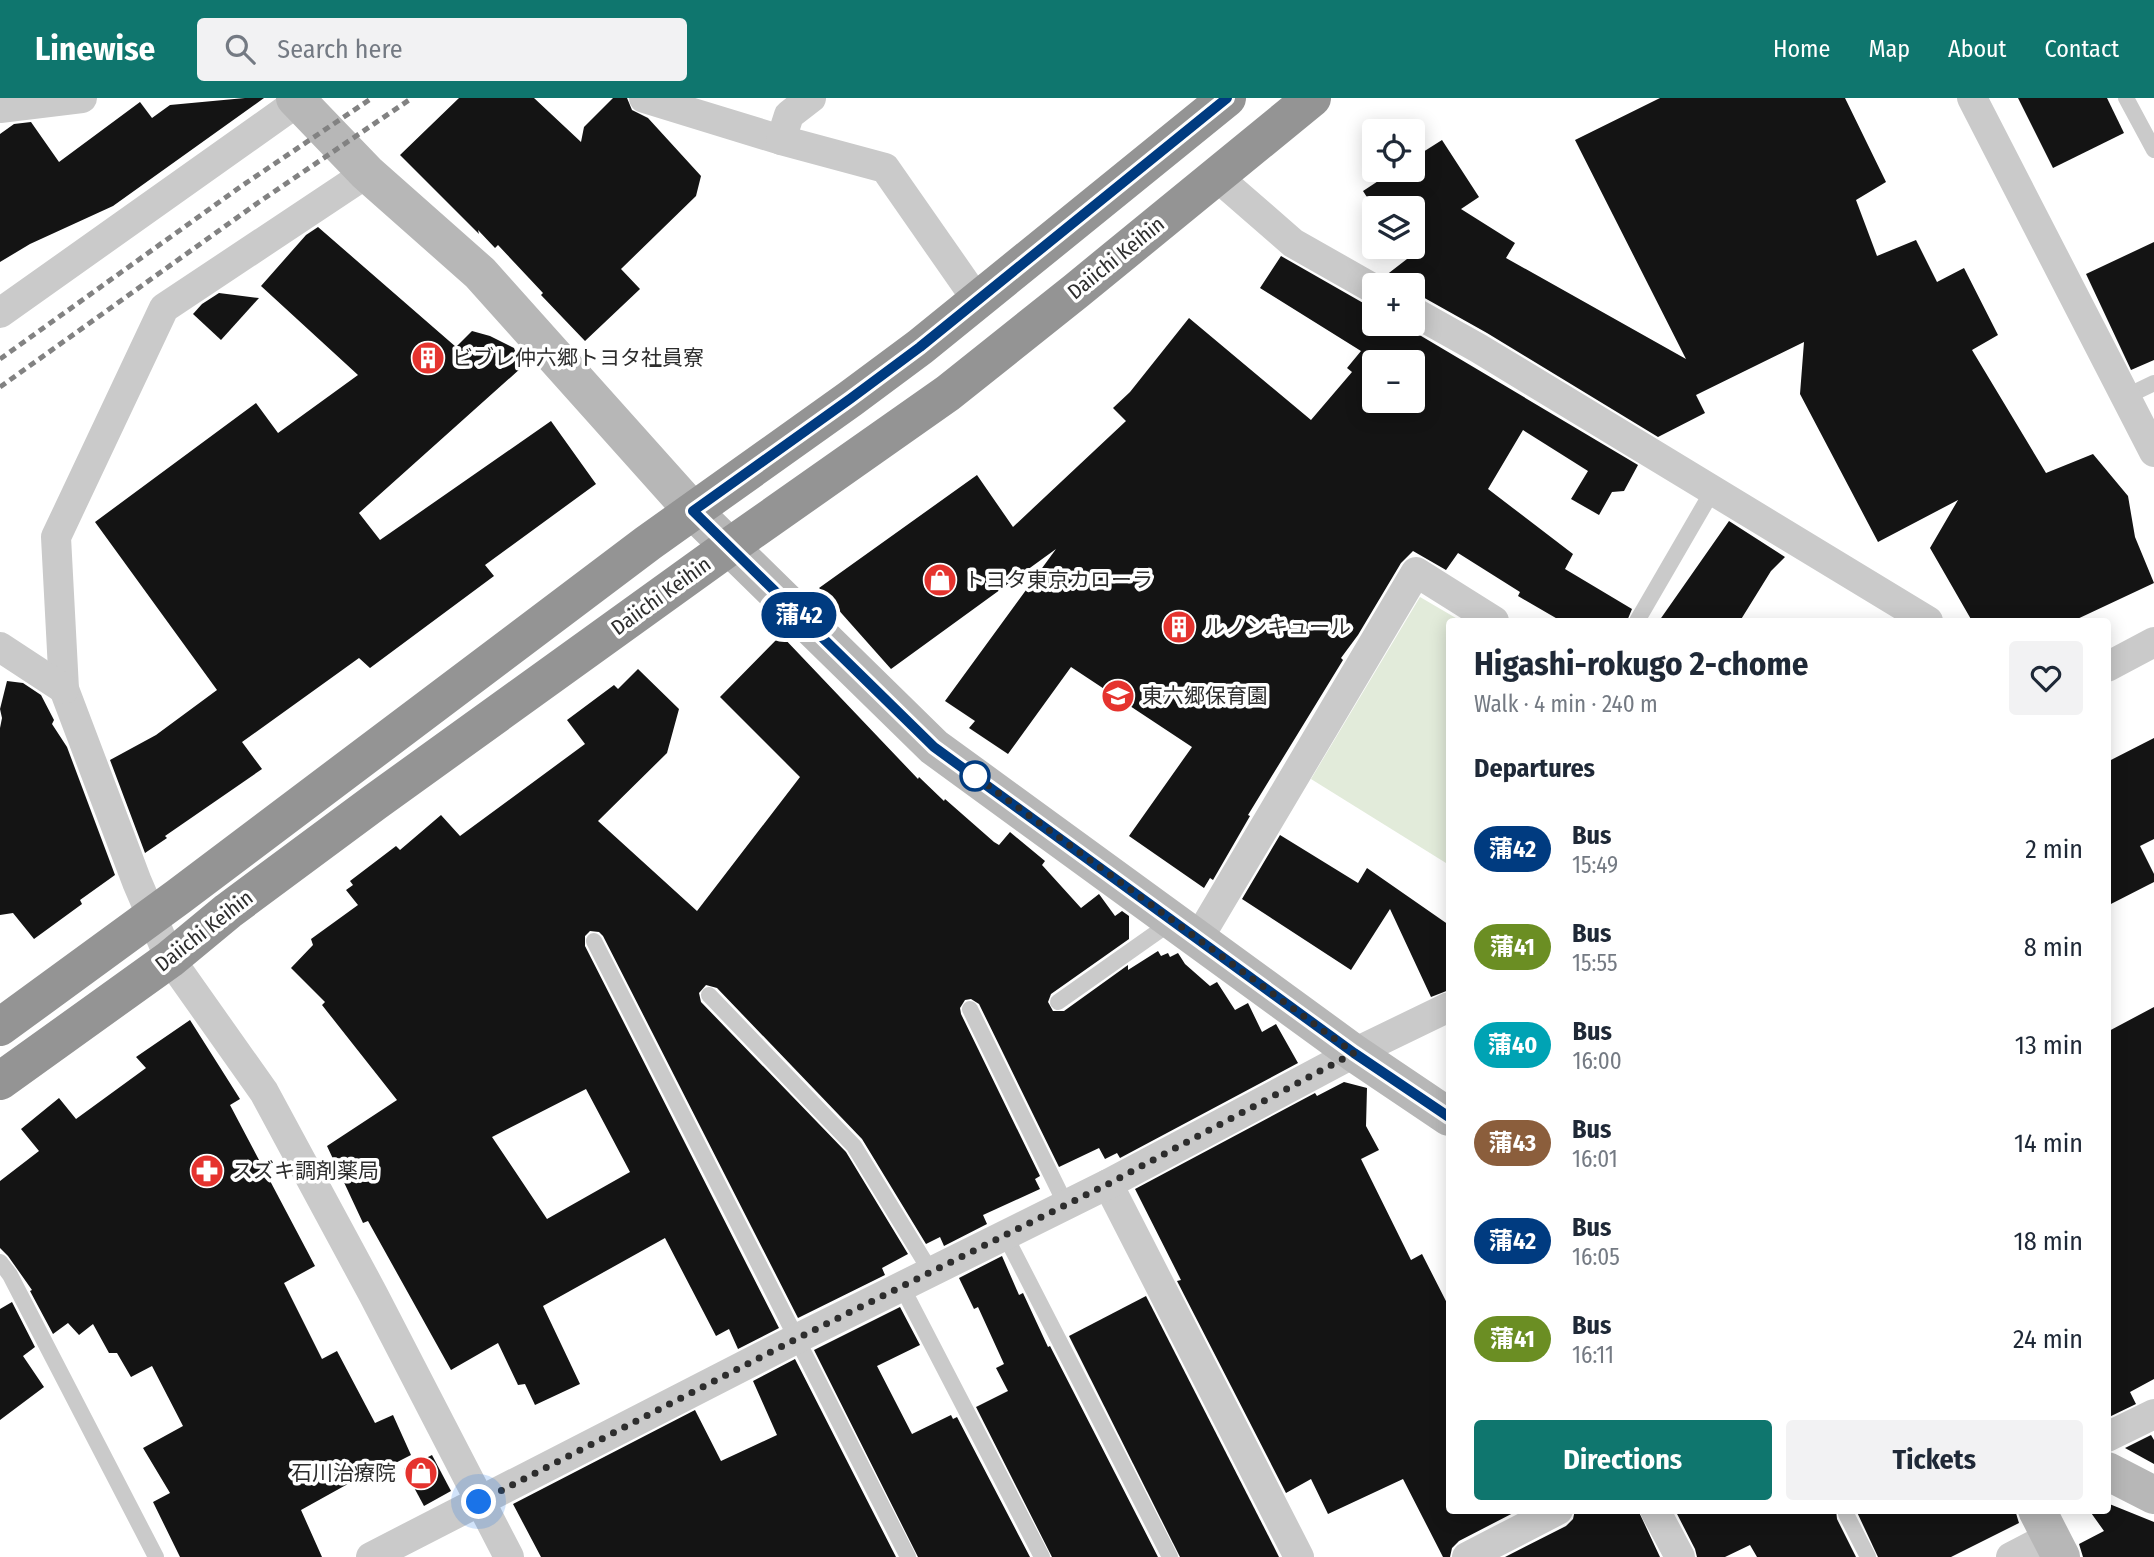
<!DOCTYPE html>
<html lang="en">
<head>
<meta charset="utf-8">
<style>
	:root { --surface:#fff; --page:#f2f2f3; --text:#1f2937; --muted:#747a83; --accent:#0f766e }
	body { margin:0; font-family:"Fira Sans Condensed","Noto Sans JP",sans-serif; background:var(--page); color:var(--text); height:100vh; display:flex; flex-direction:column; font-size:26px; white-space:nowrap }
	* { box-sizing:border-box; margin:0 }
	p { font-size:23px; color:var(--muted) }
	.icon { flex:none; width:38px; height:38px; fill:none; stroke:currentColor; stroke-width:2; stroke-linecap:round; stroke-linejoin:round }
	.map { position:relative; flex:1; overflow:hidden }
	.drawer { position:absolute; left:1446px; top:520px; width:665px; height:896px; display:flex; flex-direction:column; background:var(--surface); border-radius:7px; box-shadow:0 4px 18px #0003 }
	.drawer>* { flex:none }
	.badge { padding:0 14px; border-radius:23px; font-size:24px; line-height:46px }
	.controls { position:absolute; left:1362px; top:21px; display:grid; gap:14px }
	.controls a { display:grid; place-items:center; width:63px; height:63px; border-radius:7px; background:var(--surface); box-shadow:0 4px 18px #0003; font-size:35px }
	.you { position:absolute; width:35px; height:35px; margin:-18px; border:5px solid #fff; border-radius:50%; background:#1a73e8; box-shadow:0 0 0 10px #1a73e833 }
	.map>.badge { position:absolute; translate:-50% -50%; box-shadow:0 0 0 4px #fff }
	h2 { padding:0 28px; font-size:26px; line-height:63px }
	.round { display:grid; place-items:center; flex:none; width:74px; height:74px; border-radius:7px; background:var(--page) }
	.headline { display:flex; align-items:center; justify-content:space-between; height:119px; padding:0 28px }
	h1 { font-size:33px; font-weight:700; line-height:52px }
	.primary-button { display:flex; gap:14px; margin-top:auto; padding:14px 28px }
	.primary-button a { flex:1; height:80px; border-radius:7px; background:var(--accent); color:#fff; font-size:28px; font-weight:700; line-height:80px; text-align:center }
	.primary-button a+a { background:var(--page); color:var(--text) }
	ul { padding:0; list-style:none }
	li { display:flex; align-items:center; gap:21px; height:98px; padding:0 28px }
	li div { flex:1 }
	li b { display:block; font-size:26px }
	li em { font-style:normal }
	li .badge { min-width:77px; font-weight:700; text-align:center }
	header { display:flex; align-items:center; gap:42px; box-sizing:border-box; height:98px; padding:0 35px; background:var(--accent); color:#fff }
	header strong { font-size:33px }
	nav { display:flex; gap:38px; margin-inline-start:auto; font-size:24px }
	.search { width:490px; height:63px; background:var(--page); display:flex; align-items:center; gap:18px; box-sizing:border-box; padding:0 24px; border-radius:7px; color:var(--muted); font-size:26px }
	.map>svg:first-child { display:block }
	.green { fill:#e2ebda }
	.building { fill:#141414; fill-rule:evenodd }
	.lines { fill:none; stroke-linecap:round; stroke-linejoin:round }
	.lane { stroke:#cacaca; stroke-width:16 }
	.street { stroke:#cacaca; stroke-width:30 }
	.secondary { stroke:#b7b7b7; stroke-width:38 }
	.highway { stroke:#949494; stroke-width:38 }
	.rail { stroke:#828282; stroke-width:5; stroke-dasharray:7 5; stroke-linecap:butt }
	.line-casing { stroke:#fff; stroke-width:16 }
	.line { stroke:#003b80; stroke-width:10 }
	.walk { stroke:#2d2d2d; stroke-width:7; stroke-dasharray:0 12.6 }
	.stop-dot { fill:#fff; stroke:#003b80; stroke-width:3.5 }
	.labels { text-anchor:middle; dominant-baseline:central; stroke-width:7; stroke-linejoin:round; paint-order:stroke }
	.street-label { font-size:21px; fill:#2d2d2d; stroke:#fff }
	.poi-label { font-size:21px; fill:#2d2d2d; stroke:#fff; text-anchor:start }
</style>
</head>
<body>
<header>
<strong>Linewise</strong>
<div class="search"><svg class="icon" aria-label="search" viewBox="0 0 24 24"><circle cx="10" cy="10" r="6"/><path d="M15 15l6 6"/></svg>Search here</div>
<nav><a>Home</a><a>Map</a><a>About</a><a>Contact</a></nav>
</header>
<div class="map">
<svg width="2154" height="1459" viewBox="0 0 2154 1459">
	<rect width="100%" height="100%" fill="#fff"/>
	<!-- green -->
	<path class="green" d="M 1420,499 L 1461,523 L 1449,523 L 1449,764 L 1446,765 L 1311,681 Z"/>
	<!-- building -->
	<g class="building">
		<path d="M 245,0 L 264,0 L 113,108 L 30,146 L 0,164 L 0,36 L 14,26 L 31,24 L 59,64 L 140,4 L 152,20 L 170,7 Z"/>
		<path d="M 459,0 L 534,0 L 581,44 L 584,29 L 613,0 L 627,0 L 632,12 L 648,20 L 701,78 L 696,98 L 621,171 L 640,191 L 585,243 L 541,197 L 543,195 L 498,147 L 495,150 L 478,132 L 479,136 L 400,57 Z"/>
		<path d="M 1660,0 L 1845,0 L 1886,84 L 1856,102 L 1877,158 L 1916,142 L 1937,184 L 1964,170 L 1998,237 L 1972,252 L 2046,375 L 2093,356 L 2128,398 L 2135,439 L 2154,485 L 2073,523 L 1972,523 L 1930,450 L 1958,402 L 1878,444 L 1800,296 L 1804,244 L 1696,297 L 1705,315 L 1658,339 L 1487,235 L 1421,198 L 1412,196 L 1412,187 L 1391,187 L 1385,178 L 1407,161 L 1399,149 L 1412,149 L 1412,110 L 1374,110 L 1363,93 L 1395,72 L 1412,72 L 1412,61 L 1442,42 L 1479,99 L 1461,111 L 1515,145 L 1506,160 L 1686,261 L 1575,42 Z"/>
		<path d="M 2018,0 L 2107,0 L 2124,35 L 2053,70 Z"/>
		<path d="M 318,129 L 456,249 L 472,233 L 490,238 L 514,250 L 521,270 L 359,415 L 380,442 L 551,323 L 596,386 L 485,467 L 494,478 L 370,570 L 359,560 L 242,644 L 262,671 L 165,738 L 167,740 L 145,755 L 110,662 L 156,637 L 217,592 L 95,424 L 256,305 L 278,335 L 358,277 L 261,188 L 306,137 Z"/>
		<path d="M 2154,144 L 2154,262 L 2131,272 L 2086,176 Z"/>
		<path d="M 1281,158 L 1365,206 L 1374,208 L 1374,226 L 1401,226 L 1638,367 L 1624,393 L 1612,394 L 1599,417 L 1571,401 L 1588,373 L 1523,332 L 1488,391 L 1573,456 L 1565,471 L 1632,511 L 1627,523 L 1561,523 L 1518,498 L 1520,494 L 1458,455 L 1446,472 L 1413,453 L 1401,465 L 1358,537 L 1341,560 L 1343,562 L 1248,717 L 1250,718 L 1213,782 L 1210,780 L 1204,790 L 1129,738 L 1192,649 L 1071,569 L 1008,656 L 969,630 L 975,623 L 945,603 L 1056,451 L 891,571 L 819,490 L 977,377 L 1013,429 L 1126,323 L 1113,310 L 1130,294 L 1189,220 L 1311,322 L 1352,274 L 1347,270 L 1361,253 L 1260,190 ZM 1374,264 L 1412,264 L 1412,303 L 1374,303 Z"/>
		<path d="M 219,195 L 259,200 L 221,242 L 193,216 L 202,206 Z"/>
		<path d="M 1729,423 L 1785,459 L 1771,473 L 1740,523 L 1659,523 Z"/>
		<path d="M 781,537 L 918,681 L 919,679 L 944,703 L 945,701 L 994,744 L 999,747 L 1010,734 L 1045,763 L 1042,767 L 1081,810 L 1099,796 L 1115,818 L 1122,813 L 1129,818 L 1129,841 L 1051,896 L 1048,904 L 1053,913 L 1064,913 L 1128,867 L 1128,872 L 1158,853 L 1161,858 L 1168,855 L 1170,859 L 1178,855 L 1185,866 L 1210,888 L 1217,884 L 1235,912 L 1248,905 L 1262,934 L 1276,926 L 1298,965 L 1120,1060 L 1117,1055 L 1105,1061 L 1099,1050 L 1059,1069 L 979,906 L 971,901 L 965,902 L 960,910 L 961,916 L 1040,1078 L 1035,1081 L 1040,1091 L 983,1117 L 987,1126 L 944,1148 L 940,1139 L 926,1146 L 862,1041 L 717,890 L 706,887 L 699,895 L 701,904 L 846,1054 L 908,1156 L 882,1170 L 885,1177 L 798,1220 L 603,838 L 599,834 L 590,833 L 585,838 L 585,848 L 779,1230 L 738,1251 L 729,1231 L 716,1238 L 665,1140 L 543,1208 L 580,1286 L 535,1307 L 525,1286 L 518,1287 L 498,1245 L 451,1272 L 368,1123 L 363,1125 L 327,1048 L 397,1002 L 322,907 L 325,904 L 291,870 L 313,847 L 311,841 L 358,807 L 346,792 L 353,787 L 350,783 L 396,748 L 400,752 L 441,717 L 460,738 L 585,646 L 567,622 L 614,587 L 618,591 L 638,571 L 679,611 L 667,655 L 598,723 L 697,813 L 800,679 L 720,599 ZM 586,991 L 630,1074 L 547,1121 L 492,1039 Z"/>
		<path d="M 7,583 L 23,585 L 41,597 L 54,622 L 52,626 L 67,649 L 115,777 L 80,802 L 82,806 L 34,841 L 13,815 L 0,817 L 0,630 L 2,620 L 0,611 Z"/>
		<path d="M 2154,640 L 2154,741 L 2140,748 L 2154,776 L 2154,784 L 2107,808 L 2107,664 Z"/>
		<path d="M 1280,737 L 1358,785 L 1367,770 L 1449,827 L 1449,892 L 1431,899 L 1390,811 L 1351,872 L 1242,801 Z"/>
		<path d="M 2154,909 L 2154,1281 L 2130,1294 L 2136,1306 L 2107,1320 L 2107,934 Z"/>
		<path d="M 190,922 L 240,1001 L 230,1007 L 315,1168 L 284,1185 L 322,1261 L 337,1253 L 375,1325 L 393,1317 L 411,1357 L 366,1380 L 364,1377 L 301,1412 L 322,1459 L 180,1459 L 153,1404 L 170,1395 L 143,1350 L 183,1328 L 152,1268 L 131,1279 L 117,1255 L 109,1255 L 93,1226 L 79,1237 L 68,1225 L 53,1236 L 30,1193 L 32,1192 L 8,1158 L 0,1150 L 0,1083 L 39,1053 L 21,1031 L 59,1000 L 76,1021 L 146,970 L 136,959 Z"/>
		<path d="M 1344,984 L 1367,990 L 1366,1028 L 1379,1052 L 1361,1061 L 1411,1162 L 1422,1156 L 1449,1209 L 1449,1412 L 1519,1412 L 1459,1443 L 1452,1450 L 1450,1459 L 1443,1459 L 1403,1381 L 1328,1416 L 1311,1381 L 1286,1395 L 1177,1183 L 1181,1182 L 1135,1091 L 1315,995 L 1317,998 Z"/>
		<path d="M 1002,1158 L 1019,1197 L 1023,1195 L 1048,1249 L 1050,1248 L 1158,1459 L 1052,1459 L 976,1309 L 1008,1293 L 996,1270 L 1004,1266 L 978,1209 L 974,1211 L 959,1180 Z"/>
		<path d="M 1146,1198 L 1274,1449 L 1279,1459 L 1180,1459 L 1069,1238 Z"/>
		<path d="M 12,1204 L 35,1249 L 23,1258 L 44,1289 L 0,1322 L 0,1211 Z"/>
		<path d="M 900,1209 L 920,1247 L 877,1268 L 912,1336 L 951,1317 L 953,1321 L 957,1319 L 1030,1459 L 918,1459 L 814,1252 Z"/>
		<path d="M 795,1261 L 896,1459 L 541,1459 L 513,1406 L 695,1312 L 721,1363 L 777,1337 L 753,1283 Z"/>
		<path d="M 2151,1337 L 2154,1342 L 2154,1366 L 2125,1350 Z"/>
		<path d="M 432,1357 L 451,1393 L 424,1408 L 404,1371 Z"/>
		<path d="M 2107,1405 L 2154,1424 L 2154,1459 L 2083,1459 L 2079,1446 L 2104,1433 L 2089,1412 L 2107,1412 Z"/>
		<path d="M 1575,1412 L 1638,1412 L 1660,1459 L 1505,1459 L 1566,1428 L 1573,1421 Z"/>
		<path d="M 1675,1412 L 1836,1412 L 1837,1421 L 1856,1459 L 1757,1459 L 1750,1447 L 1725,1459 L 1697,1459 L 1695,1451 Z"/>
		<path d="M 1856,1412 L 2015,1412 L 2019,1425 L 1951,1459 L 1878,1459 Z"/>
	</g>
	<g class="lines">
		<!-- lane -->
		<g class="lane">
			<path d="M 2126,0 L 2154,52"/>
			<path d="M 2125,299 L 2154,285"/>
			<path d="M 1637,523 L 1713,392"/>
			<path d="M 594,843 L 908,1459"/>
			<path d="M 709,897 L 854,1048 L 931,1174"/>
			<path d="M 1058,904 L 1173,823"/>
			<path d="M 970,911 L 1066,1107"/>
			<path d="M 1005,1137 L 1170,1459"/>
			<path d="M 0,1164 L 10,1177 L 156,1459"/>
			<path d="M 902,1189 L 1042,1459"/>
			<path d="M 1846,1416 L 1868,1459"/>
		</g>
		<!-- street -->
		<g class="street">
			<path d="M 644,0 L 781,42"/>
			<path d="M 811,0 L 789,17 L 781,42 L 885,70 L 977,202"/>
			<path d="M 1972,0 L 2154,354"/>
			<path d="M 0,10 L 82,0"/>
			<path d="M 367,75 L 164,210 L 56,439 L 64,591 L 137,784 L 170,861 L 264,994 L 373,1196 L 509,1459"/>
			<path d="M 1216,78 L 1293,145 L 1374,191"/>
			<path d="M 1412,213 L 1478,250 L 1928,523"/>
			<path d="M 0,215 L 303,0"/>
			<path d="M 0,549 L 64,591"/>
			<path d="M 2107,569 L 2154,544"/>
			<path d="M 1198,841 L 1416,474 L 1494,523"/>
			<path d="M 1108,1086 L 1299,1459"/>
			<path d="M 2107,1339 L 2154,1316"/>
			<path d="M 1655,1412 L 1680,1459"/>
			<path d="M 371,1459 L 798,1240 L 1108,1086 L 1354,955 L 1449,909"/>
			<path d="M 1467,1459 L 1558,1412"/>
			<path d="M 2011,1459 L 2050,1439"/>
		</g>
		<!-- secondary -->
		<g class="secondary">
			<path d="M 295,0 L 367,75 L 480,175 L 693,413 L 934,649 L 1354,955 L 1449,1019"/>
			<path d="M 2107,1373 L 2154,1397"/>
			<path d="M 2037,1412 L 2061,1459"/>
		</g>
		<!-- highway -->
		<g class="highway">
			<path d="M 0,929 L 178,799 L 648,445 L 850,301 L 920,249 L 1227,0"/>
			<path d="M 0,983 L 170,861 L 228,813 L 375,704 L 729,449 L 948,295 L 1076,193 L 1312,0"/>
		</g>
		<!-- rail -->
		<g class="rail">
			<path d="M 0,261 L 243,87 L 372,0"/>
			<path d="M 0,289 L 259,104 L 412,0"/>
		</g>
	</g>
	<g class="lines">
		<defs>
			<path id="line" d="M 1227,0 L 920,249 L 850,301 L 693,413 L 934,649 L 1354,955 L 1449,1019"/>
		</defs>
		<!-- line casing -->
		<use href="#line" class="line-casing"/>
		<!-- line -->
		<use href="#line" class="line"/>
		<!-- walk -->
		<path class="walk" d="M 479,1404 L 798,1240 L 1108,1086 L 1354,955 L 975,678"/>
	</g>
	<!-- icons -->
	<defs>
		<symbol id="building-disc" viewBox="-11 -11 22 22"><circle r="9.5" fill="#e5332e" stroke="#fff"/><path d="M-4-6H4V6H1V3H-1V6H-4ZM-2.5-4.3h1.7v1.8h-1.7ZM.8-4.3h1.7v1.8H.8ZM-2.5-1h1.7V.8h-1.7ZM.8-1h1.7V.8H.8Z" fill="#fff"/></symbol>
		<symbol id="shop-disc" viewBox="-11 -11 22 22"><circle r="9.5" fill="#e5332e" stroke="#fff"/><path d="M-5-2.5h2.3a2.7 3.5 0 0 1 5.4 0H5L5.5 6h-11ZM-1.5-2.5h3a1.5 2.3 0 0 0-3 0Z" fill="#fff"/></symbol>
		<symbol id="school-disc" viewBox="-11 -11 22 22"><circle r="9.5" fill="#e5332e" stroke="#fff"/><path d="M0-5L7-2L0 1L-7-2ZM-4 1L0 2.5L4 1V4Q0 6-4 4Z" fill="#fff"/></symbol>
		<symbol id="pharmacy-disc" viewBox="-11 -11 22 22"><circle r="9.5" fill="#e5332e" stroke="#fff"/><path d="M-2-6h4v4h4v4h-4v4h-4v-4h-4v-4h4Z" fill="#fff"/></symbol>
	</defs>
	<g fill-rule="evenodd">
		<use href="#building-disc" x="409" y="241" width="38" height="38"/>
		<use href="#shop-disc" x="921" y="463" width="38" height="38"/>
		<use href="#building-disc" x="1160" y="510" width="38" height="38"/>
		<use href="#school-disc" x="1099" y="579" width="38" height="38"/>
		<use href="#pharmacy-disc" x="188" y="1054" width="38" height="38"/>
		<use href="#shop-disc" x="402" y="1356" width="38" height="38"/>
	</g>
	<!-- markers -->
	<circle class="stop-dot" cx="975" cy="678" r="14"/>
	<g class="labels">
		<!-- street labels -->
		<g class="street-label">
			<text transform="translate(1116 160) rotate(-39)">Daiichi Keihin</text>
			<text transform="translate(661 498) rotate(-36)">Daiichi Keihin</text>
			<text transform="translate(204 833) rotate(-38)">Daiichi Keihin</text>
		</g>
		<!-- poi labels -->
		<g class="poi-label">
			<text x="452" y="260">ビブレ仲六郷トヨタ社員寮</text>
			<text x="964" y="482">トヨタ東京カローラ</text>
			<text x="1204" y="529">ルノンキュール</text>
			<text x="1142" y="598">東六郷保育園</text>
			<text x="232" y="1073">スズキ調剤薬局</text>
			<text x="396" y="1375" text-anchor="end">石川治療院</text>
		</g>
	</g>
</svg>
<div class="controls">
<a><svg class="icon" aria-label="locate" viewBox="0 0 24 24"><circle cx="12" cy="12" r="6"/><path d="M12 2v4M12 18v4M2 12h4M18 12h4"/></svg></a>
<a><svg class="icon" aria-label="layers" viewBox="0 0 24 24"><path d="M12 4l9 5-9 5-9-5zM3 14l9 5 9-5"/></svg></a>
<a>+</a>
<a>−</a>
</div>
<div class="you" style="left:479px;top:1404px"></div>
<b class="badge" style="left:799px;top:517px;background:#003b80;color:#fff">蒲42</b>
<section class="drawer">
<div class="headline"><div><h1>Higashi-rokugo 2-chome</h1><p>Walk · 4 min · 240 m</p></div><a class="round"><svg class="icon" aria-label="heart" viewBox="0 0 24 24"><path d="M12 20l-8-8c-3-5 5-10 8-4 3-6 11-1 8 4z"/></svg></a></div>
<h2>Departures</h2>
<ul>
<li><span class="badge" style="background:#003b80;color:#fff">蒲42</span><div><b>Bus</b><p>15:49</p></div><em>2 min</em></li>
<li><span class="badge" style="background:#6b8e23;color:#fff">蒲41</span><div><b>Bus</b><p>15:55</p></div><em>8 min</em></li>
<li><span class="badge" style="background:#00a3b4;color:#fff">蒲40</span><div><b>Bus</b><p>16:00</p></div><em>13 min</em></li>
<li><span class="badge" style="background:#8b5e3c;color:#fff">蒲43</span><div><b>Bus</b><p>16:01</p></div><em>14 min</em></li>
<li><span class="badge" style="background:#003b80;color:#fff">蒲42</span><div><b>Bus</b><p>16:05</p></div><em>18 min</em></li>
<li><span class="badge" style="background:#6b8e23;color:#fff">蒲41</span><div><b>Bus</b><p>16:11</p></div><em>24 min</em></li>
</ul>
<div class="primary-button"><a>Directions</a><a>Tickets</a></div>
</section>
</div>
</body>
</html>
